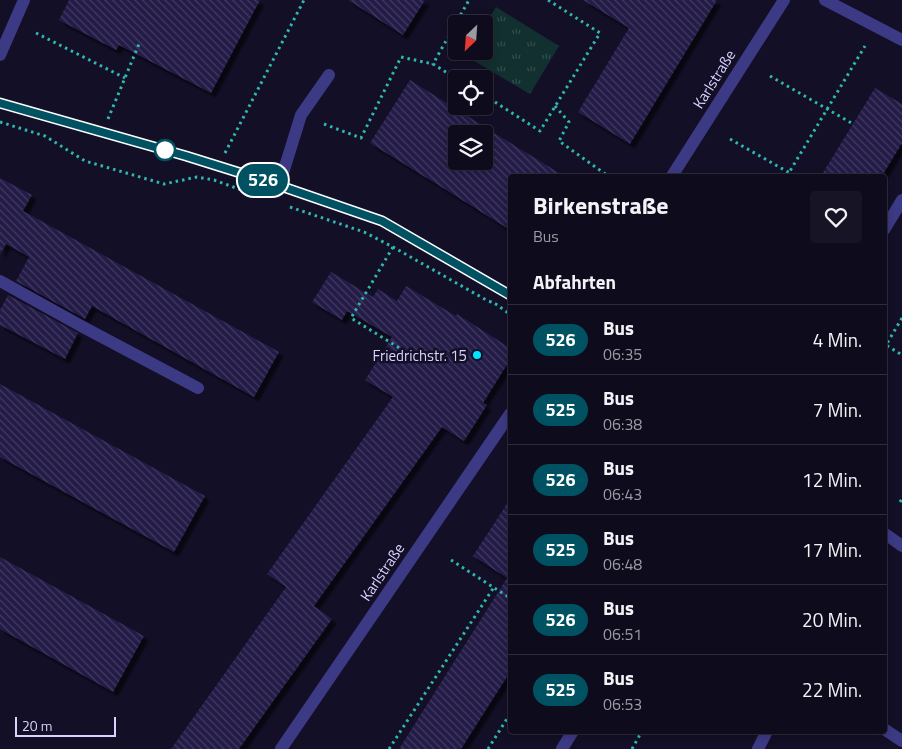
<!DOCTYPE html>
<html lang="de">
<head>
<meta charset="utf-8">
<style>
	:root { --surface:#0e0b1c; --page:#171425; --text:#f1f3f6; --muted:#9b9ba3; --line:#2e2b3b }
	body { margin:0; font-family:"Titillium Web",sans-serif; background:var(--page); color:var(--text); height:100vh; display:flex; flex-direction:column; font-size:19px; white-space:nowrap }
	* { box-sizing:border-box; margin:0 }
	p { font-size:16px; color:var(--muted) }
	.icon { flex:none; width:28px; height:28px; fill:none; stroke:currentColor; stroke-width:2; stroke-linecap:round; stroke-linejoin:round }
	.map { position:relative; flex:1; overflow:hidden }
	.details { position:absolute; left:508px; top:174px; width:379px; height:560px; display:flex; flex-direction:column; background:var(--surface); border-radius:5px; box-shadow:0 2px 8px #0003,0 0 0 1px var(--line) }
	.details>* { flex:none }
	.badge { padding:0 10px; border-radius:16px; font-size:18px; line-height:32px }
	.needle { width:32px; rotate:205deg }
	.tools { position:absolute; left:448px; top:15px; display:grid; gap:10px }
	.tools a { display:grid; place-items:center; width:45px; height:45px; border-radius:5px; background:var(--surface); box-shadow:0 2px 8px #0003,0 0 0 1px var(--line); font-size:25px }
	.scale { position:absolute; left:15px; bottom:12px; width:101px; box-sizing:border-box; padding-left:5px; border:2px solid #d9d4ff; border-top:0; font-size:14px; line-height:18px; white-space:nowrap; color:#d9d4ff; -webkit-text-stroke:4px #130f26; paint-order:stroke }
	.map>.badge { position:absolute; translate:-50% -50%; box-shadow:0 0 0 2px #fff }
	h2 { padding:0 25px; font-size:19px; line-height:45px }
	.round { display:grid; place-items:center; flex:none; width:52px; height:52px; border-radius:5px; background:var(--page) }
	.headline { display:flex; align-items:center; justify-content:space-between; height:85px; padding:0 25px }
	h1 { font-size:24px; font-weight:700; line-height:38px }
	ul { padding:0; list-style:none }
	li { display:flex; align-items:center; gap:15px; height:70px; padding:0 25px; border-top:1px solid var(--line) }
	li div { flex:1 }
	li b { display:block; font-size:19px }
	li em { font-style:normal }
	li .badge { min-width:55px; font-weight:700; text-align:center }
	.map>svg:first-child { display:block }
	.park { fill:url(#park-tufts) }
	.building { fill:url(#building-back-hatch); fill-rule:evenodd; filter:url(#shadow) }
	.lines { fill:none; stroke-linecap:round; stroke-linejoin:round }
	.path { stroke:#2fb8b0; stroke-width:3; stroke-dasharray:2.5 4; stroke-linecap:butt }
	.service { stroke:#3d3a85; stroke-width:12 }
	.minor { stroke:#3d3a85; stroke-width:12 }
	.line-casing { stroke:#fff; stroke-width:11 }
	.line { stroke:#005262; stroke-width:8 }
	.stop-dot { fill:#fff; stroke:#005262; stroke-width:2.5 }
	.poi-dot { fill:#00e5ff; stroke:#130f26; stroke-width:2 }
	.labels { text-anchor:middle; dominant-baseline:central; stroke-width:5; stroke-linejoin:round; paint-order:stroke }
	.street-label { font-size:15px; fill:#d9d4ff; stroke:#130f26 }
	.poi-label { font-size:15px; fill:#d9d4ff; stroke:#130f26; text-anchor:end }
</style>
</head>
<body>
<div class="map">
<svg width="902" height="749" viewBox="0 0 902 749">
	<defs>
		<pattern id="park-tufts" width="24" height="20" patternUnits="userSpaceOnUse" patternTransform="scale(1.25)"><rect width="24" height="20" fill="#12302f"/><path d="M3 7l-1-3M5 7V3M7 7l1-3M15 17l-1-3M17 17v-4M19 17l1-3" fill="none" stroke="#344d4e"/></pattern>
		<pattern id="building-back-hatch" width="6" height="6" patternUnits="userSpaceOnUse" patternTransform="scale(1.25)"><rect width="6" height="6" fill="#241b47"/><path d="M-1 5l2 2M0 0l6 6M5-1l2 2" fill="none" stroke="#433b63"/></pattern>
		<filter id="shadow"><feDropShadow dx="4.5" dy="4.5" stdDeviation="1" flood-color="#0009"/></filter>
	</defs>
	<rect width="100%" height="100%" fill="#130f26"/>
	<!-- park -->
	<path class="park" d="M 496,7 L 559,46 L 530,94 L 466,56 L 469,51 L 484,51 L 484,27 Z"/>
	<!-- building -->
	<g class="building">
		<path d="M 69,0 L 260,0 L 211,93 L 119,45 L 116,50 L 59,20 Z"/>
		<path d="M 348,0 L 425,0 L 403,35 Z"/>
		<path d="M 583,0 L 717,0 L 630,144 L 578,112 L 629,28 Z"/>
		<path d="M 410,80 L 504,139 L 564,176 L 510,176 L 510,230 L 443,188 L 370,143 ZM 456,134 L 484,134 L 484,161 L 456,161 Z"/>
		<path d="M 875,88 L 902,104 L 902,143 L 882,176 L 821,176 Z"/>
		<path d="M 0,178 L 32,195 L 23,211 L 279,352 L 254,397 L 92,306 L 85,319 L 16,281 L 29,257 L 6,244 L 0,255 Z"/>
		<path d="M 331,272 L 373,297 L 378,289 L 397,301 L 406,286 L 456,316 L 457,314 L 510,348 L 510,360 L 483,403 L 487,405 L 464,441 L 442,427 L 314,606 L 332,619 L 239,749 L 171,749 L 286,587 L 267,574 L 393,397 L 365,380 L 392,337 L 347,311 L 342,320 L 312,302 Z"/>
		<path d="M 8,295 L 78,333 L 65,359 L 0,325 L 0,310 Z"/>
		<path d="M 0,384 L 205,496 L 174,552 L 0,457 Z"/>
		<path d="M 510,499 L 510,672 L 461,749 L 399,749 L 507,578 L 473,556 Z"/>
		<path d="M 0,557 L 144,636 L 113,692 L 0,629 Z"/>
	</g>
	<g class="lines">
		<!-- path -->
		<g class="path">
			<path d="M 36,33 L 125,78"/>
			<path d="M 770,76 L 853,124"/>
			<path d="M 457,79 L 433,64 L 469,0"/>
			<path d="M 484,95 L 540,131 L 600,33 L 548,0"/>
			<path d="M 555,106 L 569,122 L 559,141 L 608,176"/>
			<path d="M 108,119 L 139,44"/>
			<path d="M 0,122 L 45,136 L 85,161 L 164,184 L 197,177 L 214,180 L 258,196"/>
			<path d="M 324,124 L 361,138 L 401,57 L 433,64"/>
			<path d="M 730,139 L 795,176"/>
			<path d="M 225,153 L 304,0"/>
			<path d="M 787,176 L 865,46"/>
			<path d="M 290,207 L 364,232 L 393,247 L 488,301 C 499,304 501,309 510,314"/>
			<path d="M 393,247 L 351,318 L 414,357"/>
			<path d="M 902,318 L 886,345 L 902,355"/>
			<path d="M 900,502 L 902,499"/>
			<path d="M 451,560 L 510,598"/>
			<path d="M 389,749 L 494,587"/>
			<path d="M 488,749 L 510,714"/>
			<path d="M 632,749 L 642,731"/>
		</g>
		<!-- service -->
		<g class="service">
			<path d="M 279,186 L 301,115 L 329,75"/>
			<path d="M 884,230 L 902,200"/>
			<path d="M 0,281 L 83,327 L 198,388"/>
		</g>
		<!-- minor -->
		<g class="minor">
			<path d="M 825,0 L 902,40"/>
			<path d="M 0,55 L 24,0"/>
			<path d="M 672,176 L 784,0"/>
			<path d="M 884,533 L 902,546"/>
			<path d="M 884,729 L 902,741"/>
			<path d="M 281,749 L 510,414"/>
			<path d="M 562,749 L 573,731"/>
			<path d="M 758,749 L 767,731"/>
		</g>
	</g>
	<g class="lines">
		<defs>
			<path id="line" d="M 0,103 L 186,156 L 266,181 L 382,221 L 510,295"/>
		</defs>
		<!-- line casing -->
		<use href="#line" class="line-casing"/>
		<!-- line -->
		<use href="#line" class="line"/>
	</g>
	<!-- markers -->
	<circle class="stop-dot" cx="165" cy="150" r="10"/>
	<circle class="poi-dot" cx="477" cy="355" r="5"/>
	<g class="labels">
		<!-- street labels -->
		<g class="street-label">
			<text transform="translate(714 79) rotate(-58)">Karlstraße</text>
			<text transform="translate(382 572) rotate(-56)">Karlstraße</text>
		</g>
		<!-- poi labels -->
		<g class="poi-label">
			<text x="467" y="355">Friedrichstr. 15</text>
		</g>
	</g>
</svg>
<div class="tools">
<a><svg class="needle" viewBox="-14 -14 28 28"><path d="M0-13l5 13h-10z" fill="#e53935"/><path d="M0 13l5-13h-10z" fill="#9b9ba3"/></svg></a>
<a><svg class="icon" aria-label="locate" viewBox="0 0 24 24"><circle cx="12" cy="12" r="6"/><path d="M12 2v4M12 18v4M2 12h4M18 12h4"/></svg></a>
<a><svg class="icon" aria-label="layers" viewBox="0 0 24 24"><path d="M12 4l9 5-9 5-9-5zM3 14l9 5 9-5"/></svg></a>
</div>
<div class="scale">20 m</div>
<b class="badge" style="left:263px;top:180px;background:#005262;color:#fff">526</b>
<section class="details">
<div class="headline"><div><h1>Birkenstraße</h1><p>Bus</p></div><a class="round"><svg class="icon" aria-label="heart" viewBox="0 0 24 24"><path d="M12 20l-8-8c-3-5 5-10 8-4 3-6 11-1 8 4z"/></svg></a></div>
<h2>Abfahrten</h2>
<ul>
<li><span class="badge" style="background:#005262;color:#fff">526</span><div><b>Bus</b><p>06:35</p></div><em>4 Min.</em></li>
<li><span class="badge" style="background:#005262;color:#fff">525</span><div><b>Bus</b><p>06:38</p></div><em>7 Min.</em></li>
<li><span class="badge" style="background:#005262;color:#fff">526</span><div><b>Bus</b><p>06:43</p></div><em>12 Min.</em></li>
<li><span class="badge" style="background:#005262;color:#fff">525</span><div><b>Bus</b><p>06:48</p></div><em>17 Min.</em></li>
<li><span class="badge" style="background:#005262;color:#fff">526</span><div><b>Bus</b><p>06:51</p></div><em>20 Min.</em></li>
<li><span class="badge" style="background:#005262;color:#fff">525</span><div><b>Bus</b><p>06:53</p></div><em>22 Min.</em></li>
</ul>
</section>
</div>
</body>
</html>
